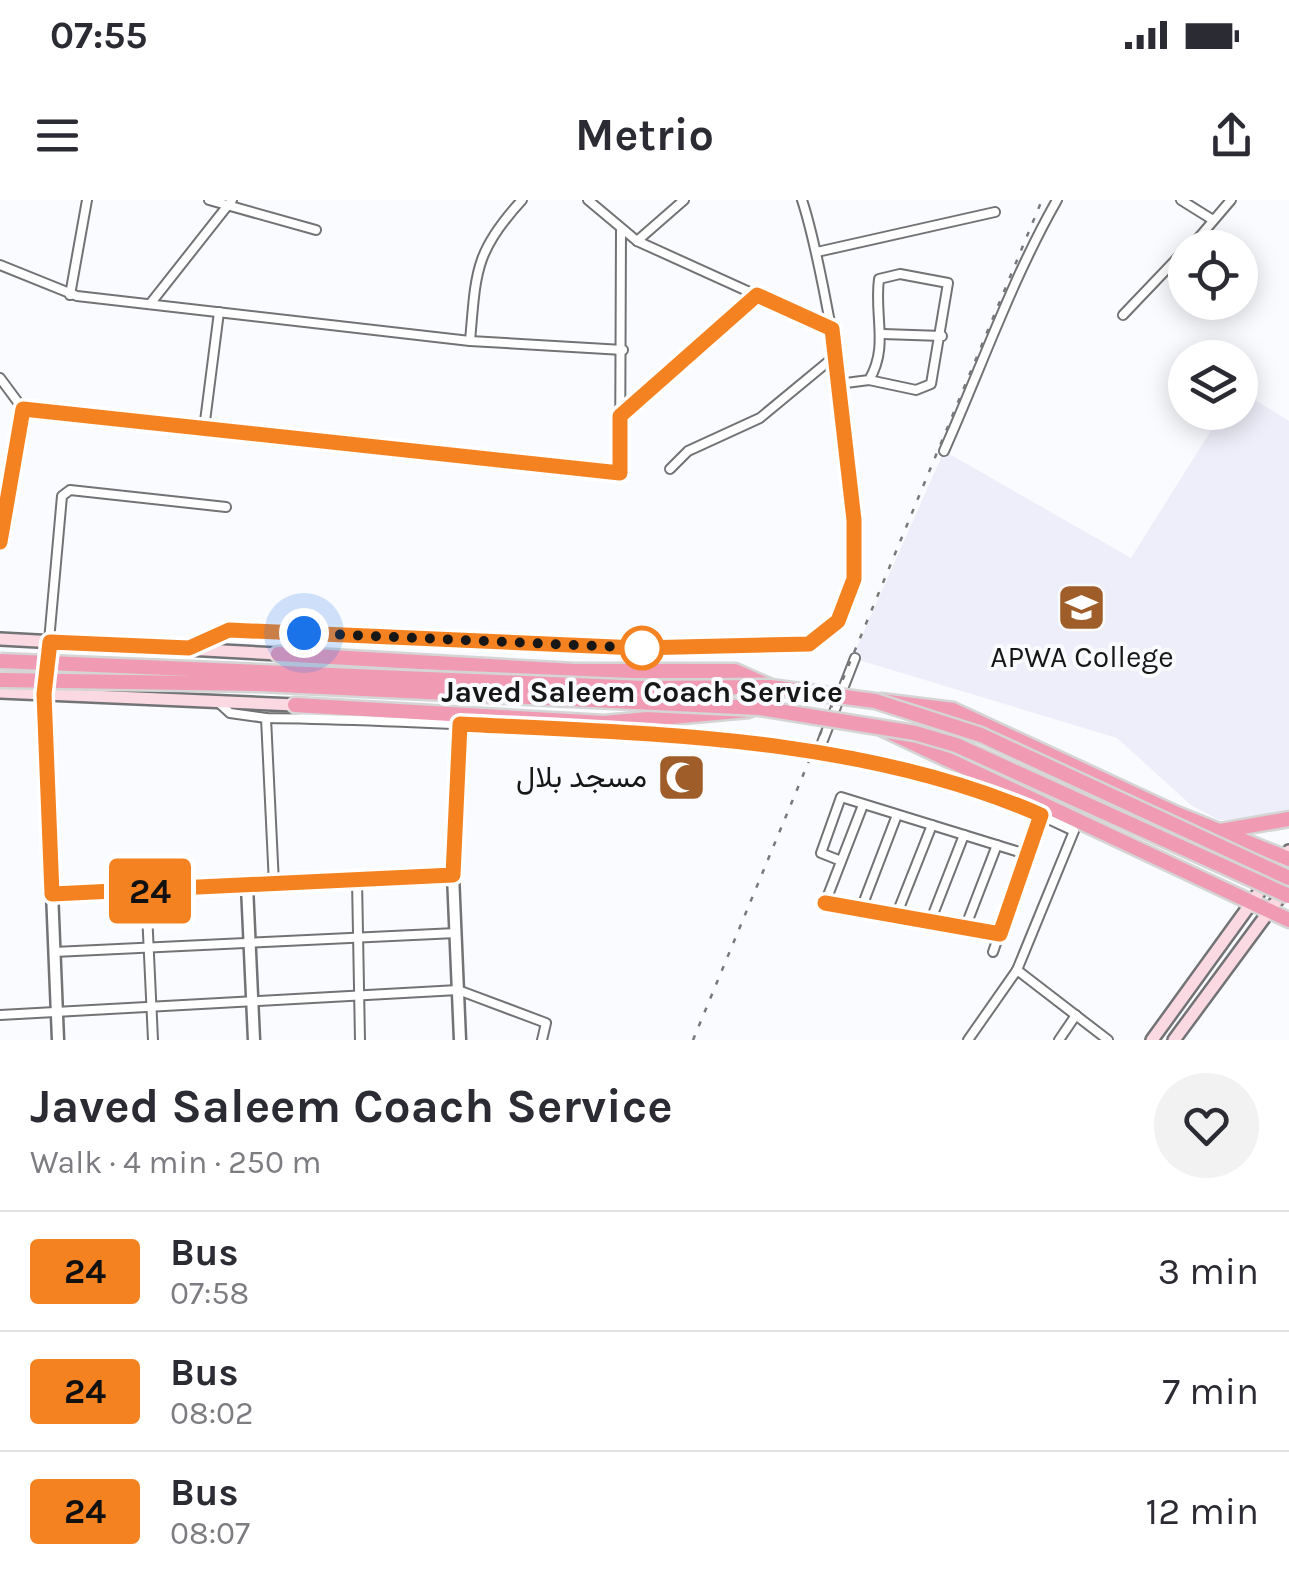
<!DOCTYPE html>
<html lang="en">
<head>
<meta charset="utf-8">
<style>
	:root { --surface:#fff; --page:#f2f2f3; --text:#2b2b33; --muted:#7c7c81; --line:#e1e1e2 }
	body { margin:0; font-family:Karla,Vazirmatn,sans-serif; background:var(--page); color:var(--text); height:100vh; display:flex; flex-direction:column; font-size:38px; white-space:nowrap }
	* { box-sizing:border-box; margin:0 }
	p { font-size:32px; color:var(--muted) }
	.icon { flex:none; width:55px; height:55px; fill:none; stroke:currentColor; stroke-width:2; stroke-linecap:round; stroke-linejoin:round }
	.map { position:relative; height:840px; overflow:hidden }
	.side { display:flex; flex-direction:column; background:var(--surface); flex:1 }
	.side>* { flex:none }
	.badge { padding:0 20px; border-radius:8px; font-size:35px; line-height:65px }
	.fabs { position:absolute; left:1168px; top:30px; display:grid; gap:20px }
	.fabs a { display:grid; place-items:center; width:90px; height:90px; border-radius:50%; background:var(--surface); box-shadow:0 5px 25px #0003; font-size:50px }
	.you { position:absolute; width:50px; height:50px; margin:-25px; border:8px solid #fff; border-radius:50%; background:#1a73e8; box-shadow:0 0 0 15px #1a73e833 }
	.map>.badge { position:absolute; translate:-50% -50%; box-shadow:0 0 0 5px #fff }
	.round { display:grid; place-items:center; flex:none; width:105px; height:105px; border-radius:52px; background:var(--page) }
	.summary { display:flex; align-items:center; justify-content:space-between; height:170px; padding:0 30px }
	h1 { font-size:48px; font-weight:700; line-height:75px }
	ul { padding:0; list-style:none }
	li { display:flex; align-items:center; gap:30px; height:120px; padding:0 30px; border-top:2px solid var(--line) }
	li div { flex:1 }
	li b { display:block; font-size:38px }
	li em { font-style:normal }
	li .badge { min-width:110px; font-weight:700; text-align:center }
	.status { display:flex; justify-content:space-between; align-items:center; height:70px; padding:0 50px; background:var(--surface); direction:ltr }
	.status svg { height:28px; fill:currentColor }
	header { display:flex; justify-content:space-between; align-items:center; height:130px; padding:0 30px; background:var(--surface); font-size:45px; font-weight:700 }
	.map>svg:first-child { display:block }
	.built { fill:#edeef9 }
	.lines { fill:none; stroke-linecap:round; stroke-linejoin:round }
	.minor-casing { stroke:#727375; stroke-width:12 }
	.tertiary-casing { stroke:#727375; stroke-width:15 }
	.secondary-casing { stroke:#727375; stroke-width:16 }
	.trunk-casing { stroke:#d5d5d5; stroke-width:19 }
	.minor { stroke:#fff; stroke-width:8 }
	.tertiary { stroke:#fff; stroke-width:10 }
	.secondary { stroke:#fad9e3; stroke-width:11 }
	.trunk { stroke:#f09ab4; stroke-width:14 }
	.rail { stroke:#777879; stroke-width:2.5; stroke-dasharray:5 10; stroke-linecap:butt }
	.trunk-bridge-casing { stroke:#d5d5d5; stroke-width:19; stroke-linecap:butt }
	.trunk-bridge { stroke:#f09ab4; stroke-width:14 }
	.line-casing { stroke:#fff; stroke-width:22 }
	.line { stroke:#f58220; stroke-width:15 }
	.walk { stroke:#171718; stroke-width:10; stroke-dasharray:0 18 }
	.stop-dot { fill:#fff; stroke:#f58220; stroke-width:5 }
	.labels { text-anchor:middle; dominant-baseline:central; stroke-width:8; stroke-linejoin:round; paint-order:stroke }
	.poi-label { font-size:30px; fill:#171718; stroke:#fafbfe }
	.stop-label { font-size:30px; font-weight:bold; fill:#171718; stroke:#fafbfe }
</style>
</head>
<body>
<div class="status"><b>07:55</b><svg viewBox="0 0 49 12"><path d="M0 12V9h3v3zM5 12V6h3v6zM10 12V3h3v9zM15 12V0h3v12zM26 1h20v11H26zM47 4h2v5h-2z"/></svg></div>
<header><svg class="icon" aria-label="menu" viewBox="0 0 24 24"><path d="M4 6h16M4 12h16M4 18h16"/></svg>Metrio<svg class="icon" aria-label="share" viewBox="0 0 24 24"><path d="M12 15V3M7 8l5-5 5 5M5 13v7h14v-7"/></svg></header>
<div class="map">
<svg width="1289" height="840" viewBox="0 0 1289 840">
	<rect width="100%" height="100%" fill="#fafbfe"/>
	<!-- built -->
	<path class="built" d="M 1240,191 L 1289,221 L 1289,619 L 1219,620 L 1191,605 L 1117,538 L 852,458 L 944,251 L 1131,358 L 1222,213 L 1240,212 Z"/>
	<g class="lines">
		<defs>
			<g id="minor">
				<path d="M 209,0 L 316,30"/>
				<path d="M 588,0 L 637,41 L 831,129"/>
				<path d="M 1181,0 L 1213,20"/>
				<path d="M 637,41 L 684,0"/>
				<path d="M 1190,48 L 1231,0"/>
				<path d="M 817,52 L 995,12"/>
				<path d="M 0,65 L 77,96 L 470,141 L 623,150"/>
				<path d="M 70,95 L 87,0"/>
				<path d="M 150,104 L 232,0"/>
				<path d="M 1123,115 L 1185,50"/>
				<path d="M 883,134 L 942,136"/>
				<path d="M 470,141 C 476,73 474,52 522,0"/>
				<path d="M 0,178 L 23,209 L 620,273 L 621,31"/>
				<path d="M 838,184 L 869,180 L 916,190 L 931,184 L 948,83 L 900,74 L 879,79 C 874,116 889,147 869,180"/>
				<path d="M 621,216 L 757,95"/>
				<path d="M 204,229 L 219,112"/>
				<path d="M 944,251 C 981,168 1012,79 1057,0"/>
				<path d="M 670,269 L 688,251 L 760,218 L 835,156"/>
				<path d="M 0,342 L 23,209"/>
				<path d="M 49,441 L 62,296 L 70,290 L 226,307"/>
				<path d="M 193,446 L 229,430 C 383,437 538,451 691,447 C 728,446 770,451 805,444 C 815,442 829,430 836,423 C 883,375 824,66 802,0"/>
				<path d="M 218,502 L 230,513 L 266,518 C 362,519 458,524 555,529 C 732,538 913,552 1074,631 L 1017,770 L 968,840"/>
				<path d="M 266,518 L 274,684"/>
				<path d="M 818,553 L 855,458"/>
				<path d="M 863,605 L 825,703 L 1000,733"/>
				<path d="M 841,661 L 821,653 L 841,597 L 1029,655"/>
				<path d="M 357,680 L 360,840"/>
				<path d="M 146,691 L 153,840"/>
				<path d="M 861,709 L 897,615"/>
				<path d="M 896,716 L 932,625"/>
				<path d="M 930,722 L 964,635"/>
				<path d="M 965,728 L 997,645"/>
				<path d="M 54,752 L 456,733"/>
				<path d="M 993,752 L 1041,615"/>
				<path d="M 1017,770 L 1108,840"/>
				<path d="M 0,815 L 458,790 L 546,823 L 542,840"/>
				<path d="M 1059,840 L 1076,815"/>
			</g>
			<g id="tertiary">
				<path d="M 49,441 L 44,494 L 58,840"/>
				<path d="M 460,524 L 453,675 L 460,840"/>
				<path d="M 247,686 L 254,840"/>
				<path d="M 52,695 L 453,675"/>
			</g>
			<g id="secondary">
				<path d="M 0,439 L 278,454"/>
				<path d="M 0,492 L 295,505"/>
				<path d="M 1152,840 L 1289,651"/>
				<path d="M 1174,840 L 1287,687"/>
			</g>
			<g id="trunk">
				<path d="M 278,454 L 575,471 L 735,471 L 769,486"/>
				<path d="M 881,501 L 953,510 L 1177,614 L 1289,659"/>
				<path d="M 295,505 L 604,523 L 749,510"/>
				<path d="M 883,529 L 1289,720"/>
				<path d="M 1220,631 L 1289,619"/>
			</g>
		</defs>
		<!-- minor casing -->
		<use href="#minor" class="minor-casing"/>
		<!-- tertiary casing -->
		<use href="#tertiary" class="tertiary-casing"/>
		<!-- secondary casing -->
		<use href="#secondary" class="secondary-casing"/>
		<!-- trunk casing -->
		<use href="#trunk" class="trunk-casing"/>
		<!-- minor -->
		<use href="#minor" class="minor"/>
		<!-- tertiary -->
		<use href="#tertiary" class="tertiary"/>
		<!-- secondary -->
		<use href="#secondary" class="secondary"/>
		<!-- trunk -->
		<use href="#trunk" class="trunk"/>
		<!-- rail -->
		<path class="rail" d="M 693,840 L 1042,0"/>
		<defs>
			<g id="trunk-bridge">
				<path d="M 0,461 L 644,488 L 770,487 L 875,501 L 981,535 L 1289,678"/>
				<path d="M 0,480 L 260,484 L 760,508 L 915,533 L 956,545 L 1289,696"/>
			</g>
		</defs>
		<!-- trunk-bridge casing -->
		<use href="#trunk-bridge" class="trunk-bridge-casing"/>
		<!-- trunk-bridge -->
		<use href="#trunk-bridge" class="trunk-bridge"/>
	</g>
	<g class="lines">
		<defs>
			<path id="line" d="M 0,342 L 23,209 L 620,273 L 620,216 L 757,95 L 832,129 L 854,320 L 854,379 L 838,421 L 809,444 L 638,448 L 229,430 L 189,448 L 50,442 L 44,494 L 52,694 L 453,675 L 460,524 C 654,534 860,536 1041,615 L 1000,734 L 825,703"/>
		</defs>
		<!-- line casing -->
		<use href="#line" class="line-casing"/>
		<!-- line -->
		<use href="#line" class="line"/>
		<!-- walk -->
		<path class="walk" d="M 304,433 L 642,448"/>
	</g>
	<!-- icons -->
	<defs>
		<symbol id="university-square" viewBox="-11 -11 22 22"><rect x="-9" y="-9" width="18" height="18" rx="4" fill="#9f5e29" stroke="#fafbfe"/><path d="M0-5L7-2L0 1L-7-2ZM-4 1L0 2.5L4 1V4Q0 6-4 4Z" fill="#fff"/></symbol>
		<symbol id="mosque-square" viewBox="-11 -11 22 22"><rect x="-9" y="-9" width="18" height="18" rx="4" fill="#9f5e29" stroke="#fafbfe"/><path d="M3.5-4.9A6 6 0 1 0 3.5 4.9A5 5 0 1 1 3.5-4.9Z" fill="#fff"/></symbol>
	</defs>
	<g fill-rule="evenodd">
		<use href="#university-square" x="1054" y="380" width="55" height="55"/>
		<use href="#mosque-square" x="654" y="550" width="55" height="55"/>
	</g>
	<!-- markers -->
	<circle class="stop-dot" cx="642" cy="448" r="20"/>
	<g class="labels">
		<!-- poi labels -->
		<g class="poi-label">
			<text x="1082" y="457">APWA College</text>
			<text x="647" y="577" text-anchor="end">مسجد بلال</text>
		</g>
		<!-- stop labels -->
		<g class="stop-label">
			<text x="642" y="492">Javed Saleem Coach Service</text>
		</g>
	</g>
</svg>
<div class="fabs">
<a><svg class="icon" aria-label="locate" viewBox="0 0 24 24"><circle cx="12" cy="12" r="6"/><path d="M12 2v4M12 18v4M2 12h4M18 12h4"/></svg></a>
<a><svg class="icon" aria-label="layers" viewBox="0 0 24 24"><path d="M12 4l9 5-9 5-9-5zM3 14l9 5 9-5"/></svg></a>
</div>
<div class="you" style="left:304px;top:433px"></div>
<b class="badge" style="left:150px;top:691px;background:#f58220;color:#111">24</b>
</div>
<section class="side">
<div class="summary"><div><h1>Javed Saleem Coach Service</h1><p>Walk · 4 min · 250 m</p></div><a class="round"><svg class="icon" aria-label="heart" viewBox="0 0 24 24"><path d="M12 20l-8-8c-3-5 5-10 8-4 3-6 11-1 8 4z"/></svg></a></div>
<ul>
<li><span class="badge" style="background:#f58220;color:#111">24</span><div><b>Bus</b><p>07:58</p></div><em>3 min</em></li>
<li><span class="badge" style="background:#f58220;color:#111">24</span><div><b>Bus</b><p>08:02</p></div><em>7 min</em></li>
<li><span class="badge" style="background:#f58220;color:#111">24</span><div><b>Bus</b><p>08:07</p></div><em>12 min</em></li>
</ul>
</section>
</body>
</html>
